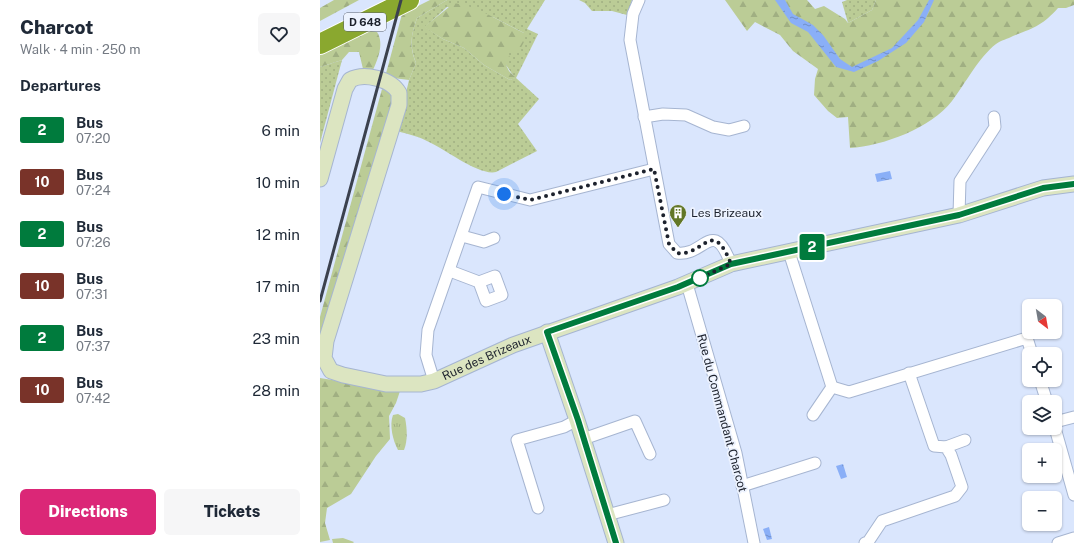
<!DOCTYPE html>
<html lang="en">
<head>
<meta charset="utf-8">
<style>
	:root { --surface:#fff; --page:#f6f6f7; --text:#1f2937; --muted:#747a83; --accent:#db2777 }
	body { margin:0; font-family:"Public Sans",sans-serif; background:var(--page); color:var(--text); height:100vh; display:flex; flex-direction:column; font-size:15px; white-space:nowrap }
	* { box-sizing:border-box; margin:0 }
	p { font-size:13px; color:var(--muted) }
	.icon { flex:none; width:22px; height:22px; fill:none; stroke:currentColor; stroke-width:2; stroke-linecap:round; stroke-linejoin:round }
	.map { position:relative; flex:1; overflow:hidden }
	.sheet { display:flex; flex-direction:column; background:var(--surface); width:320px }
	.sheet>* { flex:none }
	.badge { padding:0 8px; border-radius:3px; font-size:14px; line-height:26px }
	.needle { width:26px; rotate:149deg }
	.controls { position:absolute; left:702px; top:299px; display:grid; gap:8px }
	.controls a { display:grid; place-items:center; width:40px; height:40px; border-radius:6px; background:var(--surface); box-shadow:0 1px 3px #0004; font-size:20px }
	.you { position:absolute; width:20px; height:20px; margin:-10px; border:3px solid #fff; border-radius:50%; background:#1a73e8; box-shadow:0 0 0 6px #1a73e833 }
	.map>.badge { position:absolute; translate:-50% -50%; box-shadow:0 0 0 2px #fff }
	h2 { padding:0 20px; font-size:15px; line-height:36px }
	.round { display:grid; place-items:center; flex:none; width:42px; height:42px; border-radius:6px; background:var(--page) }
	.headline { display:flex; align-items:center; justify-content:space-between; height:68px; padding:0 20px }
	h1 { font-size:19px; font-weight:800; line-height:30px }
	.primary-button { display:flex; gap:8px; margin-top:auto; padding:8px 20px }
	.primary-button a { flex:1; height:46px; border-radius:6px; background:var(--accent); color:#fff; font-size:16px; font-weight:800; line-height:46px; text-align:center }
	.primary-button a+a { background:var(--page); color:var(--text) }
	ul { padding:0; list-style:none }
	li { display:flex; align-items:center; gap:12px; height:52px; padding:0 20px }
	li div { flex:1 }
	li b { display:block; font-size:15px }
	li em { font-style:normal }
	li .badge { min-width:44px; font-weight:700; text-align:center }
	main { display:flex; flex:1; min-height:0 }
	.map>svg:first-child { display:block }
	.grass { fill:url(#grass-dots); fill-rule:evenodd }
	.forest { fill:url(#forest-firs) }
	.park { fill:url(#park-tufts) }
	.water { fill:url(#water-ripples) }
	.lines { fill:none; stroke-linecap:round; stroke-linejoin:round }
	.street-casing { stroke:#a6b5d1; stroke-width:13 }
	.secondary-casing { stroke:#a6b5d1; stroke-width:17 }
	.highway-casing { stroke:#fff; stroke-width:22 }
	.street { stroke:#fff; stroke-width:11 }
	.secondary { stroke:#dce5c1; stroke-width:15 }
	.highway { stroke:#8aa82f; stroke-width:20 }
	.rail { stroke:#3b414e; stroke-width:3 }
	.line-casing { stroke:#fff; stroke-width:9 }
	.line { stroke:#007b3d; stroke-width:6 }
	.walk { stroke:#1d222d; stroke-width:4; stroke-dasharray:0 7.2 }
	.stop-dot { fill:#fff; stroke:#007b3d; stroke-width:2 }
	.labels { text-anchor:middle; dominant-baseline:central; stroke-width:3.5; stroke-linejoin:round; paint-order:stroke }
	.shield { fill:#edf3ff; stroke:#5b616c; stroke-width:1 }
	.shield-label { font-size:11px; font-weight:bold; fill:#1d222d }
	.poi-label { font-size:12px; fill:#1d222d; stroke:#edf3ff; text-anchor:start }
	.street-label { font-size:12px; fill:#1d222d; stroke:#edf3ff }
</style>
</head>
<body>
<main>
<section class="sheet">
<div class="headline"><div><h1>Charcot</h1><p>Walk · 4 min · 250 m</p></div><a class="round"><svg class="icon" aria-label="heart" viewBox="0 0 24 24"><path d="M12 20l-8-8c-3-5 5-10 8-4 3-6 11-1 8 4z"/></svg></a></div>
<h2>Departures</h2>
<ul>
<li><span class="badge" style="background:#007b3d;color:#fff">2</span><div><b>Bus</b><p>07:20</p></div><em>6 min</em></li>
<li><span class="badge" style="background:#793329;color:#fff">10</span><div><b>Bus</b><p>07:24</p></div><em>10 min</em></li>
<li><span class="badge" style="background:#007b3d;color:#fff">2</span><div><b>Bus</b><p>07:26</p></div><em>12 min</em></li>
<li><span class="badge" style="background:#793329;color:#fff">10</span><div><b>Bus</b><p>07:31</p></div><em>17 min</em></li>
<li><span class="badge" style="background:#007b3d;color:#fff">2</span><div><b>Bus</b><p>07:37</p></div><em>23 min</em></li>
<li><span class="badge" style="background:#793329;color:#fff">10</span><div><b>Bus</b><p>07:42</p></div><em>28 min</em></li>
</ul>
<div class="primary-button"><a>Directions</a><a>Tickets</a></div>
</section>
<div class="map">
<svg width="754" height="543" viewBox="0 0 754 543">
	<defs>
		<pattern id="grass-dots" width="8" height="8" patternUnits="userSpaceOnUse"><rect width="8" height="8" fill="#bbcc96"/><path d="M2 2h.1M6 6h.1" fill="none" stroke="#a0af82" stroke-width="1.8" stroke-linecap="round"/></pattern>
		<pattern id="forest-firs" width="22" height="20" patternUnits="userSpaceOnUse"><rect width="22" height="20" fill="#bbcc96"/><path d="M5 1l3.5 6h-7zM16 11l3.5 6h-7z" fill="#a0af82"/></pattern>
		<pattern id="park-tufts" width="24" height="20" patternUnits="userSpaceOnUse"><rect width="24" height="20" fill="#bbcc96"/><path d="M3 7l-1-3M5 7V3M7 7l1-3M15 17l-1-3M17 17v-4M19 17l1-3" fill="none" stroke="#a0af82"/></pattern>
		<pattern id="water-ripples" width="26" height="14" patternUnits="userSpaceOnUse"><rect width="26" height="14" fill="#8aaff7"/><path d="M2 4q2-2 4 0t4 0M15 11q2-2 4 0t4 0" fill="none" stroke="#708ec8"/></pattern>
	</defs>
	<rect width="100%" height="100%" fill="#dae6fd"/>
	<!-- grass -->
	<g class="grass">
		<path d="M 127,0 L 225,0 L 207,29 L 218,34 L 196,78 L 219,99 L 198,124 L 217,151 L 176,172 C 159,176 125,149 109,142 C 100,137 88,134 77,131 L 89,80 L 96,63 C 89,45 91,36 97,18 ZM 127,7 L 173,17 L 204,33 L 187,48 L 186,65 L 195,78 L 190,80 L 164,65 L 144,48 L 123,39 L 105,27 Z"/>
		<path d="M 259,0 L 312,0 L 307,15 L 292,11 L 272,11 L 265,3 Z"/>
		<path d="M 527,0 L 556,0 L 552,10 L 528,23 L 522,2 Z"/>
		<path d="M 22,60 L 0,143 L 0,67 Z"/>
	</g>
	<!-- forest -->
	<g class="forest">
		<path d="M 14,0 L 39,0 L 0,21 L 0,8 Z"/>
		<path d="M 110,0 L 127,0 L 97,18 C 91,36 89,45 96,63 L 89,80 L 65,77 L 82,14 Z"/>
		<path d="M 405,0 L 487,0 L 495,9 L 504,6 L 525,19 L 528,23 L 552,10 L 556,0 L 754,0 L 754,5 L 746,8 L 738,8 C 723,25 714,28 693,36 C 688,39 681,40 676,44 C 659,57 645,84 632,101 C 611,128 563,146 530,148 L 528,117 L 517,118 L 508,111 L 494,95 L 495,79 L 498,69 L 473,51 L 460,35 L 435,22 L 427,31 Z"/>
		<path d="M 134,3 C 159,7 181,22 204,33 L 204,42 L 198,53 L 187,49 L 190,58 L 186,65 L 189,71 L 196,78 L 190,80 L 164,65 L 144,48 L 123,39 L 104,27 Z"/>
		<path d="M 50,31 L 57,32 C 65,44 57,62 51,74 L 43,69 L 39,52 L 29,52 L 22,60 L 0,67 L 0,53 Z"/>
		<path d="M 62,89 L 72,93 L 76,102 L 0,349 L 0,317 Z"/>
		<path d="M 0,378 L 80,391 L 76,403 L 69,416 L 70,439 L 56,456 L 31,494 L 7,508 L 5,523 L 10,540 L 0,542 Z"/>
	</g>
	<!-- park -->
	<g class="park">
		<path d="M 78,414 L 85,418 C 87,428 88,440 84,450 L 78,450 C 73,441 69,425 73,415 Z"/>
		<path d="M 23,538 L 34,542 L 33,543 L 13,543 L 12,539 Z"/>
	</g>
	<!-- water -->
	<g class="water">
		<path d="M 455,0 L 465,0 L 473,14 L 493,25 L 503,35 L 520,59 L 532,67 L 572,48 L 598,20 L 609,0 L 614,0 L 604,22 L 586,43 L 558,61 L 534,72 L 516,67 L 488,32 L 471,23 Z"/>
		<path d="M 570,171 L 572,179 L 557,182 L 555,174 Z"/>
		<path d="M 523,464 L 527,477 L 521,479 L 516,466 Z"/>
		<path d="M 449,527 L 452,539 L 447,540 L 443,529 Z"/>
	</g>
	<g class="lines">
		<defs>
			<g id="street">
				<path d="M 319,0 L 313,14 L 310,40 L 349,244 L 357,253 C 384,257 393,216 411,264"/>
				<path d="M 324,117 L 343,114 L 366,115 L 393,127 L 409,130 L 424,126"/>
				<path d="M 639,215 L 640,181 L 675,127 L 674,117"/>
				<path d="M 142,236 L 164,242 L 174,238"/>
				<path d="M 469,252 L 512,387"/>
				<path d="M 130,271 L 159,282 L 166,301 L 182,295 L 175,276 L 159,282"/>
				<path d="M 367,284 L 416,453 L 434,543"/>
				<path d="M 720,380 L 727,402"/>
				<path d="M 114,381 L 106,355 L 108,330 L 158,187 L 210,200 L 334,169"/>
				<path d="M 493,415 L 512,387 L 529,392 L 707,338 L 712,354"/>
				<path d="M 735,422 L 754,417"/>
				<path d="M 735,428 L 754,495"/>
				<path d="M 263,439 L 315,421 L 330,454"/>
				<path d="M 626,447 L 645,440"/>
				<path d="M 422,486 L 495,463"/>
				<path d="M 218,508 L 197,440 L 244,427 L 257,420"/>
				<path d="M 287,515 L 344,500"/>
				<path d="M 545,543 L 548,542 L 562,521 L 635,496 L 642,487 L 631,455 L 626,447 L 614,446 L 589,373"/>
				<path d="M 738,543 L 754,538"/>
			</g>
			<g id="secondary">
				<path id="s1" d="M 0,179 L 25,89 L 30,80 C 44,72 71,79 79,93 L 79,105 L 6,341 L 4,358 L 11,371 L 23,375 L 66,384 L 101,384 L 114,381 L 193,345 L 358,287 L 411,264 L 639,215 L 723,188 L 754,184"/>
				<path d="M 227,332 L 257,420 L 296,543"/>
			</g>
			<path id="highway" d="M 0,44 L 89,0"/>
		</defs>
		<!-- street casing -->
		<use href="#street" class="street-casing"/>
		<!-- secondary casing -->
		<use href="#secondary" class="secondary-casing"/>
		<!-- highway casing -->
		<use href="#highway" class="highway-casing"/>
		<!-- street -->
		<use href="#street" class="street"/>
		<!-- secondary -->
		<use href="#secondary" class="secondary"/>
		<!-- highway -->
		<use href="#highway" class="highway"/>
		<!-- rail -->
		<path class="rail" d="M 0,301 L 81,0"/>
	</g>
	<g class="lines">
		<defs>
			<path id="line" d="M 296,543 L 258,420 L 227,332 L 358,287 L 411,264 L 639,215 L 723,188 L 754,184"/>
		</defs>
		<!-- line casing -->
		<use href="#line" class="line-casing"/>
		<!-- line -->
		<use href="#line" class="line"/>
		<!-- walk -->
		<path class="walk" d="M 184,194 L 210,200 L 334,169 L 349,244 L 357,253 C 384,257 392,216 411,264 L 380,278"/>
	</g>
	<!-- icons -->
	<defs>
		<symbol id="building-pin" viewBox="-11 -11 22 30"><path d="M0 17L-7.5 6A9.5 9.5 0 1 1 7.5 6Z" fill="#627727" stroke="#edf3ff"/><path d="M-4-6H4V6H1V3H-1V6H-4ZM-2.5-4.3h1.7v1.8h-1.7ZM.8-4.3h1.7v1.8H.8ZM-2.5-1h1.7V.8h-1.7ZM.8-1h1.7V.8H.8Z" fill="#fff"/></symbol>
	</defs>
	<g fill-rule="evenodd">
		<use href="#building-pin" x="348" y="203" width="20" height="27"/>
	</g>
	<!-- markers -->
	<circle class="stop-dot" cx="380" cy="278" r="8"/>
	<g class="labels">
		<!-- shield labels -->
		<rect class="shield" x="24" y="13" width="42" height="18" rx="3"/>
		<g class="shield-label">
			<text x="45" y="22">D 648</text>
		</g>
		<!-- poi labels -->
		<g class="poi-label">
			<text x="371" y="213">Les Brizeaux</text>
		</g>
		<!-- street labels -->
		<g class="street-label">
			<text stroke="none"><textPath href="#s1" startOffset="612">Rue des Brizeaux</textPath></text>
			<text transform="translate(402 413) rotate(75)">Rue du Commandant Charcot</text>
		</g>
	</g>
</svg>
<div class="controls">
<a><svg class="needle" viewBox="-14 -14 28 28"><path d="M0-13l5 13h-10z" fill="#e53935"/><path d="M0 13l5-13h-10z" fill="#747a83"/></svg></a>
<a><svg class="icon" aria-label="locate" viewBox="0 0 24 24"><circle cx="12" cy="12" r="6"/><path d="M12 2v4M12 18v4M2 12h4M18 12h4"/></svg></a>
<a><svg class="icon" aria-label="layers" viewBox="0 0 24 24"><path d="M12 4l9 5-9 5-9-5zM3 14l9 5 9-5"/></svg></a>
<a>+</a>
<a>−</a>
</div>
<div class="you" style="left:184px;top:194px"></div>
<b class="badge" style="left:492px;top:247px;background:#007b3d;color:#fff">2</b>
</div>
</main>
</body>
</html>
